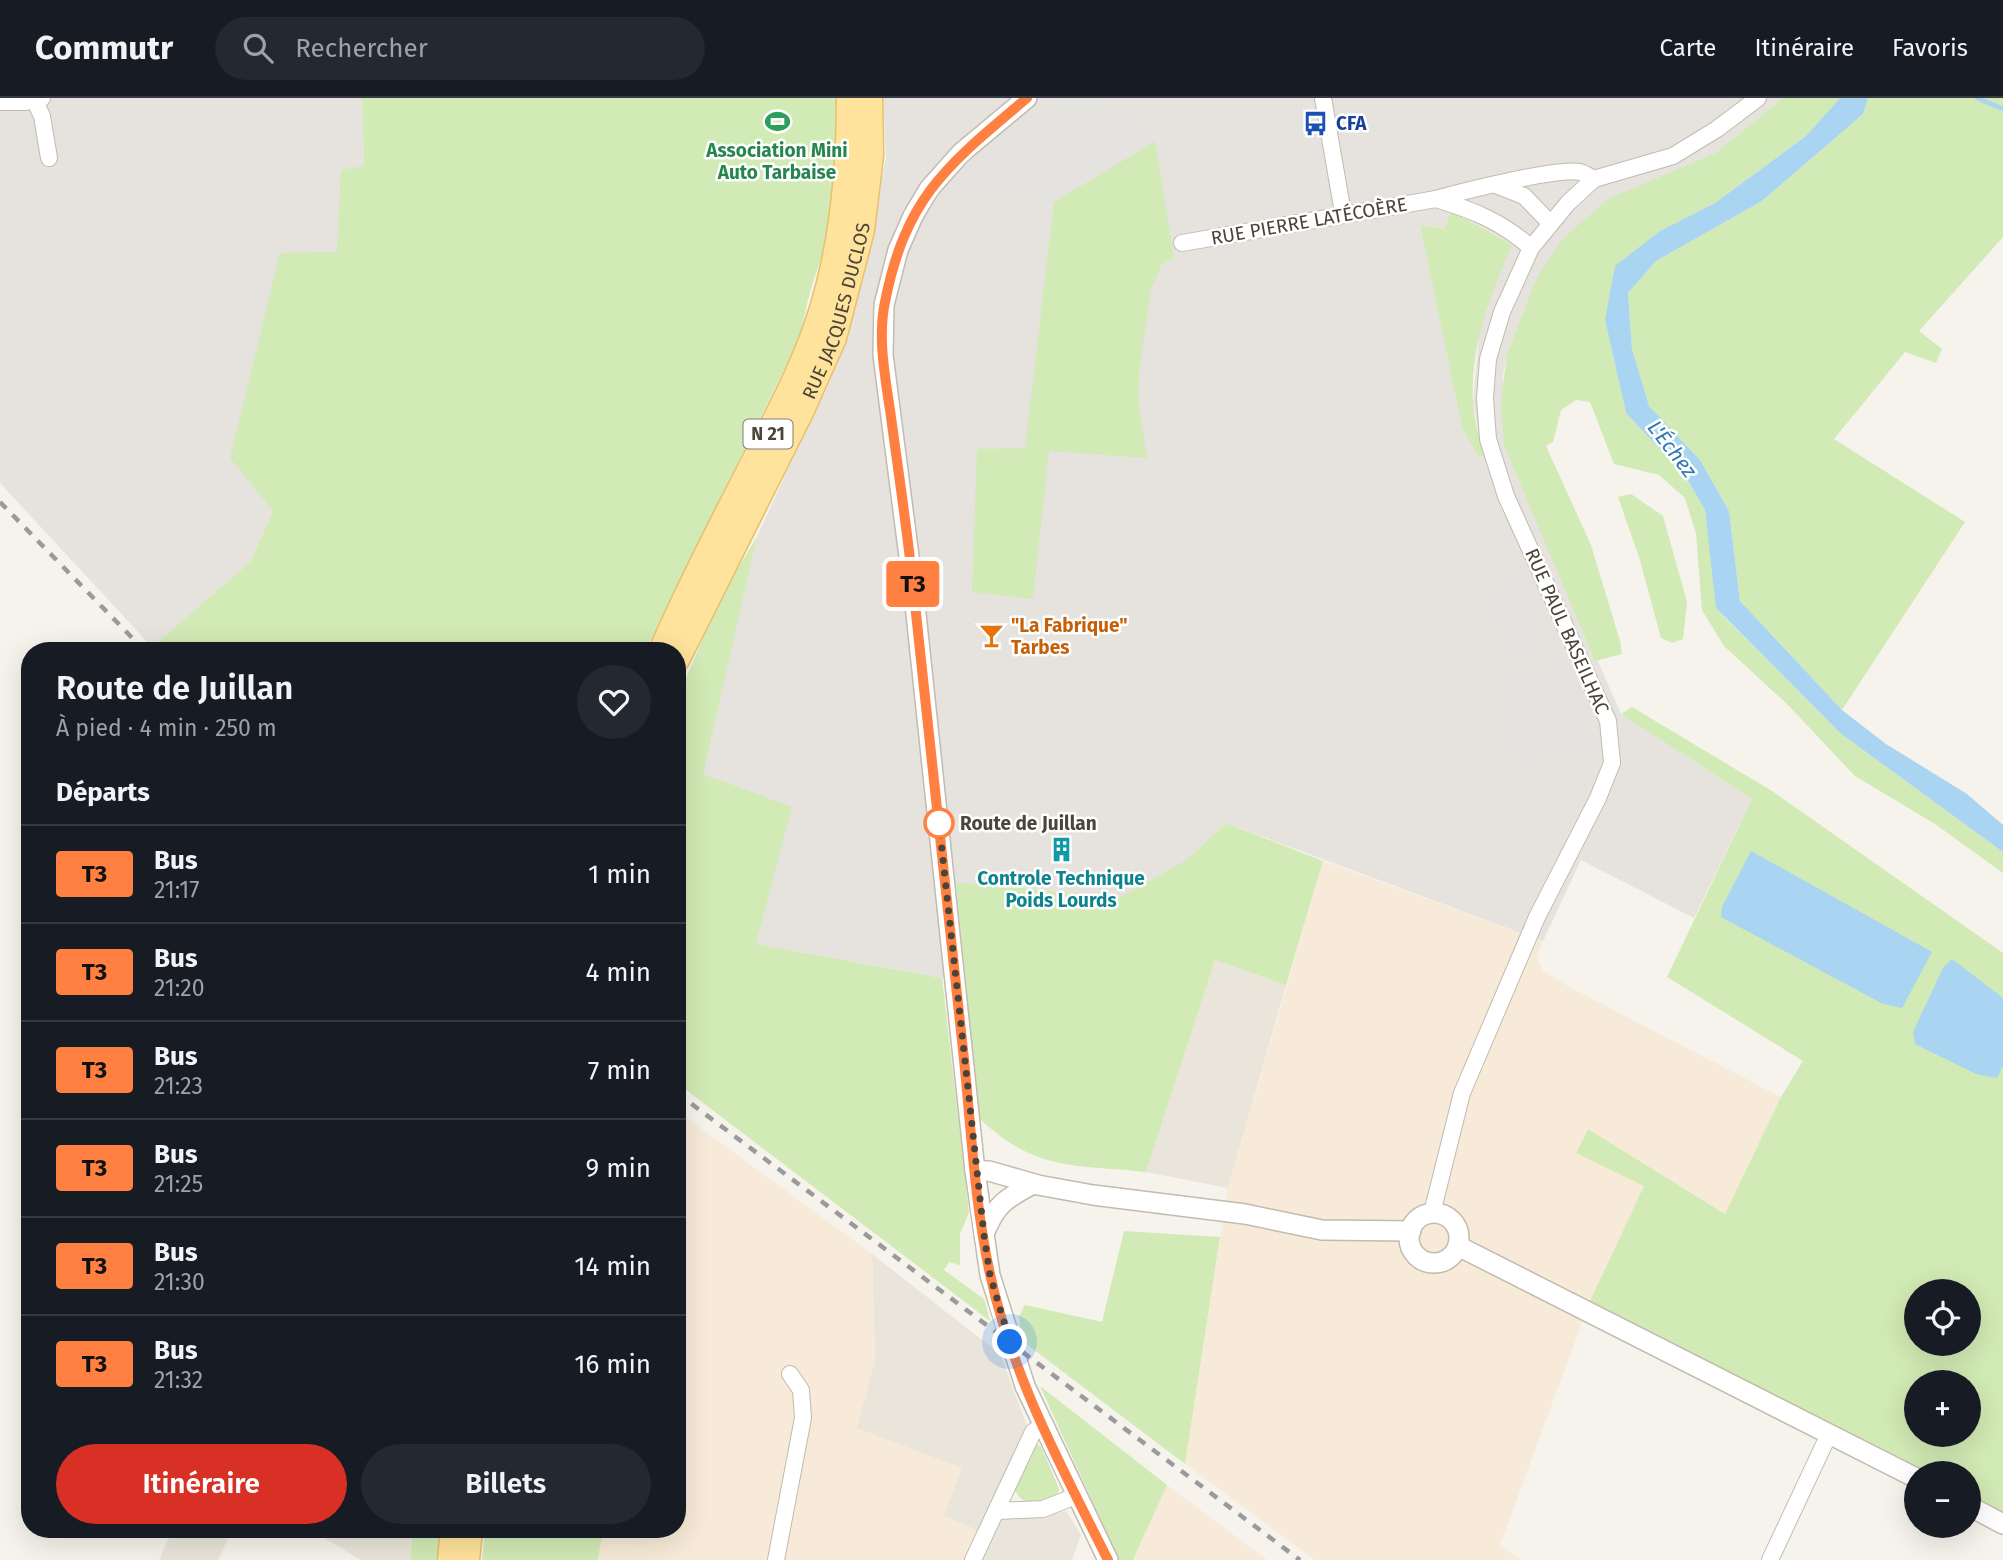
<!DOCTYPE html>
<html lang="fr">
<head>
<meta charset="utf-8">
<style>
	:root { --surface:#171b24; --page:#242831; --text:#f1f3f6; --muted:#9ea1a6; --line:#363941; --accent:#d93025 }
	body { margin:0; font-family:"Fira Sans",sans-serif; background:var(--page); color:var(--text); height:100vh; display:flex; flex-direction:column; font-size:26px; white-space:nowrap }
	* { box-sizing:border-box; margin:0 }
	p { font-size:23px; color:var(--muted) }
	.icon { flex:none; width:38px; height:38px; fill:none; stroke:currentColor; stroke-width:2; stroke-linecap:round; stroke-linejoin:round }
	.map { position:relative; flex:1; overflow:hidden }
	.panel { position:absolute; left:21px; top:544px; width:665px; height:896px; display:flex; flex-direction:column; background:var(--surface); border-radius:28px; box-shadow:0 7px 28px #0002 }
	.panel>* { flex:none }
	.badge { padding:0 14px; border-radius:5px; font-size:24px; line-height:46px }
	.controls { position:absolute; left:1904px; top:1181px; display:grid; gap:14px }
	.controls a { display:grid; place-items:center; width:77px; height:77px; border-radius:50%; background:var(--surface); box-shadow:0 7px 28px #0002; font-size:35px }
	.you { position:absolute; width:35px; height:35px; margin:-18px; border:5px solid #fff; border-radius:50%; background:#1a73e8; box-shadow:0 0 0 10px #1a73e833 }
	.map>.badge { position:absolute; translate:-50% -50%; box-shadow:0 0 0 4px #fff }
	h2 { padding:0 35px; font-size:26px; line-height:63px }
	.round { display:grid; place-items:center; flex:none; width:74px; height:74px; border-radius:37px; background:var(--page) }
	.headline { display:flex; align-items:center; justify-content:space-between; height:119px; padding:0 35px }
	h1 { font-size:33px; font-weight:600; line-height:52px }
	.cta { display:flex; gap:14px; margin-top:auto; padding:14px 35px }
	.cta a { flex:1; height:80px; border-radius:42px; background:var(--accent); color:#fff; font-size:28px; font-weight:600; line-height:80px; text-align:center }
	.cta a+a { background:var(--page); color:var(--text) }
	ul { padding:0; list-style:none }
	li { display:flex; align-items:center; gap:21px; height:98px; padding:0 35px; border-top:2px solid var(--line) }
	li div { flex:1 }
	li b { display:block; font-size:26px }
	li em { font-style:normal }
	li .badge { min-width:77px; font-weight:700; text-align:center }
	header { display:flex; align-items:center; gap:42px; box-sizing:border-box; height:98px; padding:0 35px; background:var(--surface); border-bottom:2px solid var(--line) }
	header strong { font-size:33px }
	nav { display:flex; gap:38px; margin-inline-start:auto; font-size:24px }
	.search { width:490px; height:63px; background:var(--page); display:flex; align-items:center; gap:18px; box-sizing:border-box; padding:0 24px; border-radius:38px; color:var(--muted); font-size:26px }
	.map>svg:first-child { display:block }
	.residential { fill:#eae5da }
	.commercial { fill:#f7ead8 }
	.industrial { fill:#e6e2dd; fill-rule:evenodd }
	.green { fill:#d2eab5; fill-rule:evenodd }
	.parking { fill:#e5e3e0 }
	.water { fill:#a9d4f2 }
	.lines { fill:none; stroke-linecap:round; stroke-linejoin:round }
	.stream { stroke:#a9d4f2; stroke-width:4.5 }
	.minor-casing { stroke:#c2bbae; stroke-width:18 }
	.tertiary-casing { stroke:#c2bbae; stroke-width:22 }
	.primary-casing { stroke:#e6c16a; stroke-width:27 }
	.minor { stroke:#fff; stroke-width:16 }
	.tertiary { stroke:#fff; stroke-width:19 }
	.primary { stroke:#ffe39c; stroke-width:24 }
	.rail { stroke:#9a9a9a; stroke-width:4.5; stroke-dasharray:9 9; stroke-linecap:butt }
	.line-casing { stroke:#fff; stroke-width:16 }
	.line { stroke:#ff8040; stroke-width:10 }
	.walk { stroke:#4b4439; stroke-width:7; stroke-dasharray:0 12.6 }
	.stop-dot { fill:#fff; stroke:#ff8040; stroke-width:3.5 }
	.labels { text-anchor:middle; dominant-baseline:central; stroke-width:5; stroke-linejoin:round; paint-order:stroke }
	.shield { fill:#fff; stroke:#817c74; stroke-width:2 }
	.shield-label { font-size:18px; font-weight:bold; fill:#4b4439 }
	.transit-label { font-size:19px; font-weight:bold; fill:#164399; stroke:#fff; text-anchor:start }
	.leisure-label { font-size:19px; font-weight:bold; fill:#27864d; stroke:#fff }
	.street-label { font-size:19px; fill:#4b4439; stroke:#fff }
	.food-label { font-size:19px; font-weight:bold; fill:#c56008; stroke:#fff; text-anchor:start }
	.stop-label { font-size:19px; font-weight:bold; fill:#4b4439; stroke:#fff; text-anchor:start }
	.culture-label { font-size:19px; font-weight:bold; fill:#0d838f; stroke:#fff }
	.water-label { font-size:21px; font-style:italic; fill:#2e7ab2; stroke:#fff }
</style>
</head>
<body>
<header>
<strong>Commutr</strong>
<div class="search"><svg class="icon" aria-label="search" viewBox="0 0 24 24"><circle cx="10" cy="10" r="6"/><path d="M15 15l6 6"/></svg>Rechercher</div>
<nav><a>Carte</a><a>Itinéraire</a><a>Favoris</a></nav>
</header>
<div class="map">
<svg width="2003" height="1462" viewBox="0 0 2003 1462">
	<rect width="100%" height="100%" fill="#f6f3ec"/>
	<!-- residential -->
	<g class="residential">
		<path d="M 1215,862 L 1286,887 L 1228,1090 L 1146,1074 Z"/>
		<path d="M 872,1156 L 1000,1256 L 1027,1328 L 987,1414 L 1039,1419 L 1066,1413 L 1081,1437 L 1072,1462 L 974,1462 L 944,1419 L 856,1330 L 875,1263 Z"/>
		<path d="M 172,1432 L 232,1432 L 218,1462 L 159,1462 Z"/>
		<path d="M 334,1432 L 413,1432 L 410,1462 L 361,1462 L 326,1441 Z"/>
	</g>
	<!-- commercial -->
	<g class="commercial">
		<path d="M 1323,763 L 1543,843 L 1537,859 L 1542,872 L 1571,890 L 1781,999 L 1725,1116 L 1588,1031 L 1576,1055 L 1644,1088 L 1590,1203 L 1500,1447 L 1522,1462 L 1315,1462 L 1185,1366 L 1228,1090 Z"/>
		<path d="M 677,1013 L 872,1156 L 875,1263 L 857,1330 L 962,1370 L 944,1418 L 987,1436 L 974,1462 L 598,1462 L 603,1432 L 677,1432 Z"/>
		<path d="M 1167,1387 L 1267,1462 L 1133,1462 Z"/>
	</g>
	<!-- industrial -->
	<g class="industrial">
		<path d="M 0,0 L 362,0 L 364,68 L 337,155 L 273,413 L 251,463 L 152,549 L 0,385 Z"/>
		<path d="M 883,0 L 1783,0 L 1714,56 L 1685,70 L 1535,183 L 1507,256 L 1503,277 L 1504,347 L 1621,616 L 1752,701 L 1694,820 L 1581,762 L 1543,843 L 1226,725 L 1186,762 L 1120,799 L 956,784 L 965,884 L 756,846 L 791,709 L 702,676 L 757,439 L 844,247 L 886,60 ZM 1453,113 L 1512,147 L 1488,200 L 1479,237 L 1473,305 L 1483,358 L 1478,358 L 1462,330 L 1420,127 L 1445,131 Z"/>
	</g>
	<!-- green -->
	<g class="green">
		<path d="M 362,0 L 836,0 C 836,42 839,88 830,129 C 822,164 805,197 803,233 L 645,553 L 156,553 L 152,549 L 251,463 L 273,413 L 230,360 L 280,155 L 337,154 L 341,72 L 364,68 Z"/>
		<path d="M 1783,0 L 1840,0 L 1806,38 L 1715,105 L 1660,133 L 1605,222 L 1626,315 L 1686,379 L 1705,412 L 1717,510 L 1724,519 L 1840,635 L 2003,754 L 2003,775 L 1935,726 L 1855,678 L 1788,607 L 1724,548 L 1702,512 L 1696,436 L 1685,400 L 1659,377 L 1614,366 L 1590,304 L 1576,302 L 1561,312 L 1553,344 L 1546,348 L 1591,447 L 1620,543 L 1622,556 L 1595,563 L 1504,347 L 1501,304 L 1507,256 L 1535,183 L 1564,139 L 1610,100 L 1714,56 Z"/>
		<path d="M 1868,0 L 2003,0 L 2003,139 L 1919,233 L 1942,251 L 1936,265 L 1905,254 L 1834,341 L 1965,424 L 1842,612 L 1740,503 L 1729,413 L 1700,362 L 1649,308 L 1632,251 L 1628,195 L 1656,163 L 1762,103 L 1863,16 Z"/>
		<path d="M 1155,43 L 1174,160 L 1161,167 L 1151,192 L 1139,273 L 1139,309 L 1147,360 L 1049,353 L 1033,501 L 972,494 L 977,351 L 1025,350 L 1054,104 Z"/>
		<path d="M 1452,113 L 1512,147 C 1490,199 1470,247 1473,305 C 1474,322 1480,341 1484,358 L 1478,358 L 1462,330 L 1420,127 L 1444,131 Z"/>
		<path d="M 1631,396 L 1663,418 L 1687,504 L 1683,541 L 1672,545 L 1661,540 L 1639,459 L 1618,399 Z"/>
		<path d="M 757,439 L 703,676 L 792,709 L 756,846 L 942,880 L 969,1114 L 960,1136 L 960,1167 L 949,1164 L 944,1172 L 984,1201 L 990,1223 L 677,985 L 677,601 L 721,498 Z"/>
		<path d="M 1632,609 L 1772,693 L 2003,855 L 2003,1417 L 1969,1399 L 1969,1376 L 1923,1375 L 1590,1203 L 1644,1088 L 1576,1055 L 1588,1031 L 1725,1116 L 1781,999 L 1803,963 L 1667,879 L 1752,701 L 1621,616 ZM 1916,1194 L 1969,1194 L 1969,1246 L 1916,1246 ZM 1916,1284 L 1969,1284 L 1969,1337 L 1916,1337 Z"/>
		<path d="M 1226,725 L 1323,763 L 1286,887 L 1215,862 L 1146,1074 C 1073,1066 1036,1074 979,1020 L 956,784 L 1120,799 L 1186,762 Z"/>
		<path d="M 1124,1133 L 1220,1139 L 1185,1366 L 1021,1242 L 1019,1218 L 1025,1207 L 1102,1224 Z"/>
		<path d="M 1040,1288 L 1167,1387 L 1133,1462 L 1119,1462 Z"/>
		<path d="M 1036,1346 L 1041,1348 L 1059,1391 L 1058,1396 C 1043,1402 1025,1413 1015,1392 L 1030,1352 Z"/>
		<path d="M 413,1432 L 441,1432 L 437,1462 L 410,1462 Z"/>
		<path d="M 485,1432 L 603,1432 L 598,1462 L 482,1462 Z"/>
	</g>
	<!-- parking -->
	<g class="parking">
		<path d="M 1056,0 L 1098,0 L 1155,43 L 1054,104 L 954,85 L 970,68 Z"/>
		<path d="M 1528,482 L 1542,552 L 1506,559 L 1492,489 Z"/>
		<path d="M 1569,565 L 1598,648 L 1513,665 L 1502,603 L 1509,575 Z"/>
	</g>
	<!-- water -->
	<g class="water">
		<path d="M 1840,0 L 1868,0 L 1863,16 L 1762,103 L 1656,163 L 1628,195 L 1632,251 L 1649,308 L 1700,362 L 1729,413 L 1740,503 L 1842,612 L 1886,646 L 1967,696 L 2003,727 L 2003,754 L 1840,635 L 1716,510 L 1705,412 L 1686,379 L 1626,315 L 1605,222 L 1615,168 L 1660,133 L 1715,105 L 1806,38 Z"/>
		<path d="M 1751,753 L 1932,854 L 1902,910 L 1883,906 L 1721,819 L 1722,809 Z"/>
		<path d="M 1952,861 L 2003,900 L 2003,968 L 1997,980 L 1976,976 L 1915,946 L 1913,934 L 1943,870 Z"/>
	</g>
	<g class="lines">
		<!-- stream -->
		<path class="stream" d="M 1977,0 L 2003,11"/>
		<defs>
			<g id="minor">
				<path d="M 1323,0 L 1343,115"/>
				<path d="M 34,2 L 42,18 L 49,60"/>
				<path d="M 0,4 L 25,4 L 42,0"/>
				<path d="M 1496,87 L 1524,98 L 1550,125"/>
				<path d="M 1436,101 C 1472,112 1503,124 1531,150"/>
				<path d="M 1182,145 L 1436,101 C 1460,94 1559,69 1580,74 C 1584,75 1590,79 1594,81 L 1673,58 L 1717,31 L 1758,0"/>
				<path d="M 1432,1115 L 1462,995 L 1537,819 L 1598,700 L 1612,665 L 1608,623 L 1506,398 L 1488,341 L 1485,300 L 1488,261 L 1502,214 L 1531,150 L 1568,105 L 1594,81"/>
				<path d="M 998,1413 L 1043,1411 L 1076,1398"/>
				<path d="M 776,1462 L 803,1320 L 801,1292 L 790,1276"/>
				<path d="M 973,1462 L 1033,1334 L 1041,1328"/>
				<path d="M 1770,1462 L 1829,1336"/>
			</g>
			<g id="tertiary">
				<path d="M 1027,0 L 961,55 L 929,91 L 913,118 L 898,152 L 884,207 L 883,257 L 914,497 L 975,1073 L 990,1177 L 1025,1288 L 1108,1462"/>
				<path d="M 975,1073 L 989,1073 L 1038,1087 L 1093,1097 L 1245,1116 L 1322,1132 L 1411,1133"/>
				<circle cx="1434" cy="1140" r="25"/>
				<path d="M 984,1136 C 996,1106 1005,1101 1033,1086"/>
				<path d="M 1458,1148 L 1916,1380"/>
				<path d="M 1969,1408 L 2003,1426"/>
			</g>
			<g id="primary">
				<path d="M 661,553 C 690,486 724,422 757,357 C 781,310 807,261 822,211 C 843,142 849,71 849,0"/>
				<path id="s1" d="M 677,562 L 801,314 L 834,240 L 862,132 L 871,57 L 870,0"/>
				<path d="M 450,1462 L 453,1432"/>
				<path d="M 467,1462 L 470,1432"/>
			</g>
		</defs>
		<!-- minor casing -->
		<use href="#minor" class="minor-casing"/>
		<!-- tertiary casing -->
		<use href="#tertiary" class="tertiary-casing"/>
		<!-- primary casing -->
		<use href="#primary" class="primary-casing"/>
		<!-- minor -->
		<use href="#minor" class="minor"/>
		<!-- tertiary -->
		<use href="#tertiary" class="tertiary"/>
		<!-- primary -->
		<use href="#primary" class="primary"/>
		<!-- rail -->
		<g class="rail">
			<path d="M 0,404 L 145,553"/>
			<path d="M 677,995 L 1300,1462"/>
		</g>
	</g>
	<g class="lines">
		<defs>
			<path id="line" d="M 1027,0 C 949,66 906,97 885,204 C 877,241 886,283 891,319 C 899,378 908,437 914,497 C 931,648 946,800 963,952 C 971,1026 974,1103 990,1176 C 1012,1278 1062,1370 1108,1462"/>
		</defs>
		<!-- line casing -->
		<use href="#line" class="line-casing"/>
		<!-- line -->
		<use href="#line" class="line"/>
		<!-- walk -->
		<path class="walk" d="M 939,725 L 984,1137 L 990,1177 L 1010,1244"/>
	</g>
	<!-- icons -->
	<defs>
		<symbol id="stadium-bare" viewBox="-9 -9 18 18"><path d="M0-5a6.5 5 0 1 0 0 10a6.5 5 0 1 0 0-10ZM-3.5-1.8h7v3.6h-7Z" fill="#2e9e5b" stroke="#fff" stroke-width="2.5" paint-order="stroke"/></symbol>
		<symbol id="bus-bare" viewBox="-9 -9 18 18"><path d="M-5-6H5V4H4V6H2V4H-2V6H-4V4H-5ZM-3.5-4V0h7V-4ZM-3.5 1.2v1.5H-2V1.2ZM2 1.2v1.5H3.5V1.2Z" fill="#1a4fb4" stroke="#fff" stroke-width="2.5" paint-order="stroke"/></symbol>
		<symbol id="bar-bare" viewBox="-9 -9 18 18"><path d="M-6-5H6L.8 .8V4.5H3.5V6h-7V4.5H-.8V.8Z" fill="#e8710a" stroke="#fff" stroke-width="2.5" paint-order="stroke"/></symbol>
		<symbol id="building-bare" viewBox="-9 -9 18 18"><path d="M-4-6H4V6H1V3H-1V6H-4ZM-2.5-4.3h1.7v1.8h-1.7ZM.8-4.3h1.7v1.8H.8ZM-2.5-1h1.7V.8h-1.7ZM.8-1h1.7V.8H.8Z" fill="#0f9aa8" stroke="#fff" stroke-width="2.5" paint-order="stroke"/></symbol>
	</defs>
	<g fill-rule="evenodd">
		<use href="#stadium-bare" x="760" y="6" width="35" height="35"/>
		<use href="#bus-bare" x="1298" y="8" width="35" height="35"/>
		<use href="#bar-bare" x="974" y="520" width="35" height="35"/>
		<use href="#building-bare" x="1044" y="734" width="35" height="35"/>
	</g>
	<!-- markers -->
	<circle class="stop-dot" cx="939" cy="725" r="14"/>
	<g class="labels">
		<!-- shield labels -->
		<rect class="shield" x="743.5" y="321.5" width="49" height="29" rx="5"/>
		<g class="shield-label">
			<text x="768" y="336">N 21</text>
		</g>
		<!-- transit labels -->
		<g class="transit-label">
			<text x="1336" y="25">CFA</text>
		</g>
		<!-- leisure labels -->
		<g class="leisure-label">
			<text x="777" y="52">Association Mini<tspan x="777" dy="22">Auto Tarbaise</tspan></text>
		</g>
		<!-- street labels -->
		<g class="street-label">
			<text transform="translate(1309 123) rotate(-10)">RUE PIERRE LATÉCOÈRE</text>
			<text stroke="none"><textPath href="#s1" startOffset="385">RUE JACQUES DUCLOS</textPath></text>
			<text transform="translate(1567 533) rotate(66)">RUE PAUL BASEILHAC</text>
		</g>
		<!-- food labels -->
		<g class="food-label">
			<text x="1011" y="527">"La Fabrique"<tspan x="1011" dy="22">Tarbes</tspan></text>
		</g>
		<!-- stop labels -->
		<g class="stop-label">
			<text x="960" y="725">Route de Juillan</text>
		</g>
		<!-- culture labels -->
		<g class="culture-label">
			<text x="1061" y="780">Controle Technique<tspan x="1061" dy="22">Poids Lourds</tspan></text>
		</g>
		<!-- water labels -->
		<g class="water-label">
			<text transform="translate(1672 351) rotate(52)">L'Échez</text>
		</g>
	</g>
</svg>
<div class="controls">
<a><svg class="icon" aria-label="locate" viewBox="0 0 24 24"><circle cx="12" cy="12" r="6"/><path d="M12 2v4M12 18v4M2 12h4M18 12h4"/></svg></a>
<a>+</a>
<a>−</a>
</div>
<div class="you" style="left:1010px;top:1244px"></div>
<b class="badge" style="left:913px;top:486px;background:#ff8040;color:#111">T3</b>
<section class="panel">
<div class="headline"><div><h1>Route de Juillan</h1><p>À pied · 4 min · 250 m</p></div><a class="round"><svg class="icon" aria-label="heart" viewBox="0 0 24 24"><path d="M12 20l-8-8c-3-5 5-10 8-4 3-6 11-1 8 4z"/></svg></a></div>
<h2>Départs</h2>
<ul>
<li><span class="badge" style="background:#ff8040;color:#111">T3</span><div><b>Bus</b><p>21:17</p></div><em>1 min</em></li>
<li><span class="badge" style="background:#ff8040;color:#111">T3</span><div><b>Bus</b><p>21:20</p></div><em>4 min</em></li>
<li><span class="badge" style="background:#ff8040;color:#111">T3</span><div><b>Bus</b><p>21:23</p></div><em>7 min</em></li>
<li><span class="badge" style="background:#ff8040;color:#111">T3</span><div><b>Bus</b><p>21:25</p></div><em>9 min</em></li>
<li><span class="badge" style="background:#ff8040;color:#111">T3</span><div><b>Bus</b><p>21:30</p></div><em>14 min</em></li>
<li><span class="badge" style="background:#ff8040;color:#111">T3</span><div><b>Bus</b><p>21:32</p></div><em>16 min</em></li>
</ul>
<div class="cta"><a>Itinéraire</a><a>Billets</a></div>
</section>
</div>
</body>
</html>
